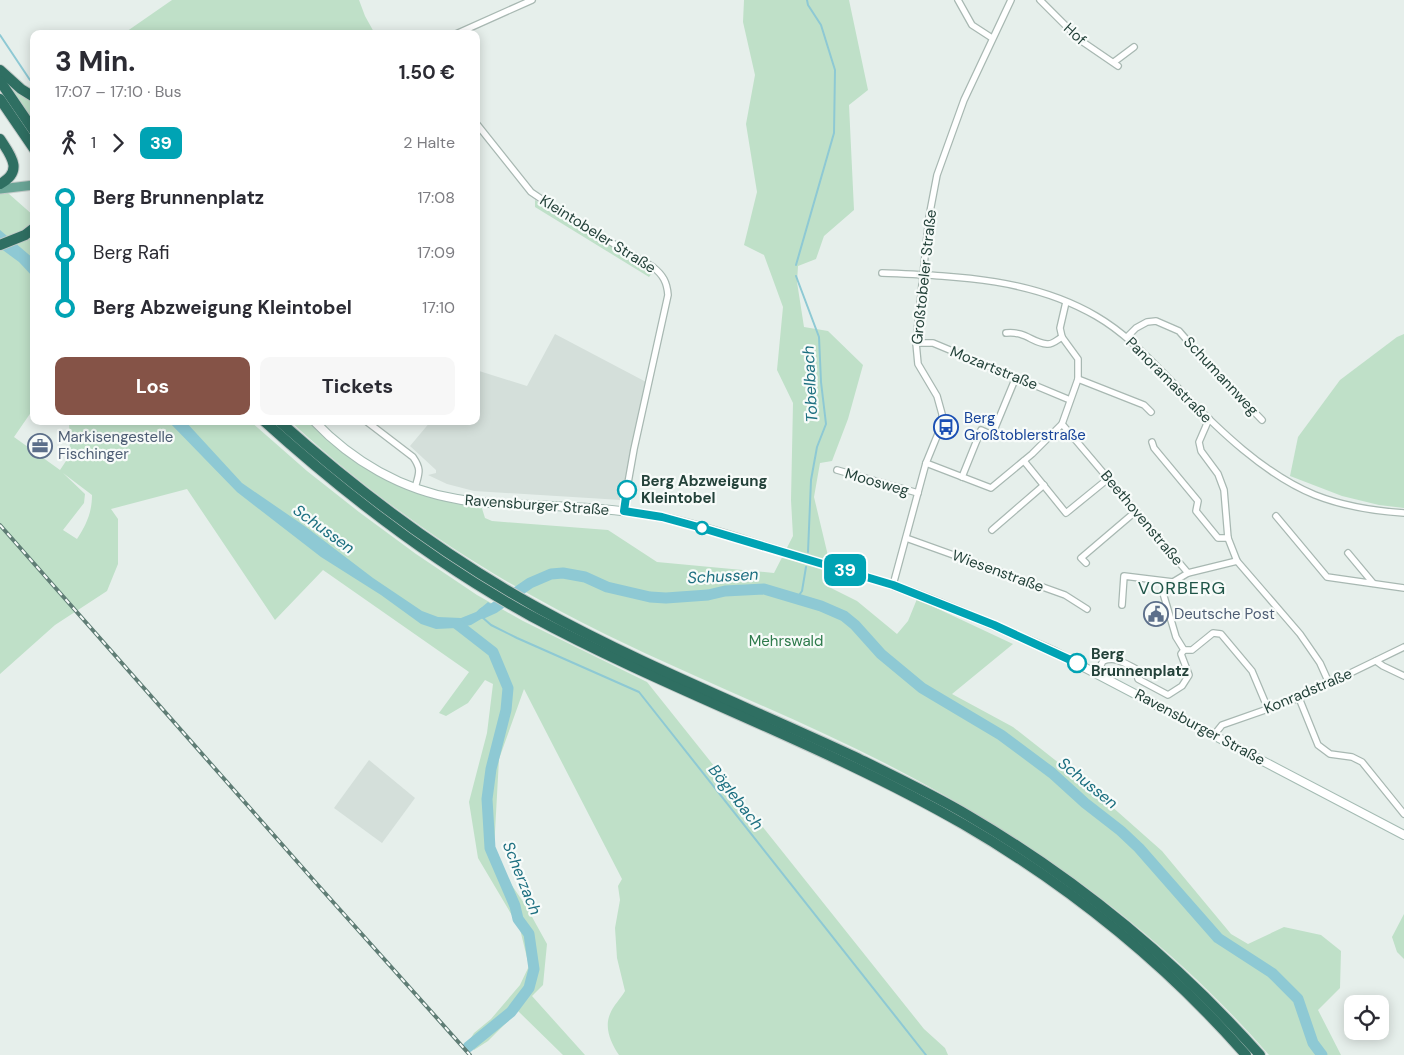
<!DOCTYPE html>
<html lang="de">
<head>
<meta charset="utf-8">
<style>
	:root { --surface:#fff; --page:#f7f7f7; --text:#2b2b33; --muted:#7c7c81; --accent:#855347 }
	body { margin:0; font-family:"DM Sans",sans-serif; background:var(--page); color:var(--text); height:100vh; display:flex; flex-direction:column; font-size:19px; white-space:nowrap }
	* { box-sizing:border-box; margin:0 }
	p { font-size:16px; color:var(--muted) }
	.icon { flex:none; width:28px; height:28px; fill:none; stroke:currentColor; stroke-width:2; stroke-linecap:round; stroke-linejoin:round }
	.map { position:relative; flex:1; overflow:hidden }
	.side { position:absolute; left:30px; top:30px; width:450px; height:395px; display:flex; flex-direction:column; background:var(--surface); border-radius:10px; box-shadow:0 2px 12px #0003 }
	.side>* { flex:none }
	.badge { padding:0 10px; border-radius:8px; font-size:18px; line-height:32px }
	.fabs { position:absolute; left:1344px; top:995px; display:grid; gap:10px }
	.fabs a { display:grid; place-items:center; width:45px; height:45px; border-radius:10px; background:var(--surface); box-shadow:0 2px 12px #0003; font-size:25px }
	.map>.badge { position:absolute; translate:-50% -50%; box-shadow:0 0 0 2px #fff }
	.legs { display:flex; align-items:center; gap:8px; height:55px; padding:0 25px; font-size:16px }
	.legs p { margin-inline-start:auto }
	.head { display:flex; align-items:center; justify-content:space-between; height:85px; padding:0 25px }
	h1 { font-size:28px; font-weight:700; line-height:38px }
	.action { display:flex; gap:10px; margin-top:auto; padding:10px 25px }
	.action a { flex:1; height:58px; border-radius:10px; background:var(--accent); color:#fff; font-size:20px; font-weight:700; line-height:58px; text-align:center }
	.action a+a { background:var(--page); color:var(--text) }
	ul { padding:0 25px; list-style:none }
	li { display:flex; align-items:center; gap:18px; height:55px; font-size:19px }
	li i { display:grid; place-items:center; width:8px; height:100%; margin:0 6px; background:currentColor }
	li i::after { content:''; width:12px; height:12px; margin:-6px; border:4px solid; border-radius:50%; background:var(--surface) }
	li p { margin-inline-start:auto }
	li:first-child i { background:linear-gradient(#0000 50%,currentColor 0) }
	li:last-child i { background:linear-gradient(currentColor 50%,#0000 0) }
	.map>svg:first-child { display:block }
	.built { fill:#d4dfda }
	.green { fill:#bfe0c8; fill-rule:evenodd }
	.water { fill:#8ec9d4 }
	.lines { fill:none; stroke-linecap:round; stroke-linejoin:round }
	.stream { stroke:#8ec9d4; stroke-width:2 }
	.river { stroke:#8ec9d4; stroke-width:11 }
	.street-casing { stroke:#a8b8b2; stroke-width:8 }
	.secondary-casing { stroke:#a4bbb3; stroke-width:10 }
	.primary-casing { stroke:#c2cac8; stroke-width:11 }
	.highway-casing { stroke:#c2cac8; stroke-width:12 }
	.street { stroke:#fff; stroke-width:5.5 }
	.secondary { stroke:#fff; stroke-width:8 }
	.primary { stroke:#6aa596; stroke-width:9 }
	.highway { stroke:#2f6f62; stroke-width:10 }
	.rail-casing { stroke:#5f7d75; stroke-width:4 }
	.rail { stroke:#f7fbf9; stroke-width:2; stroke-dasharray:5.5; stroke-linecap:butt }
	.line-1-casing { stroke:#fff; stroke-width:11 }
	.line-1 { stroke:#00a3b4; stroke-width:8 }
	.stop-1-dot { fill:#fff; stroke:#00a3b4; stroke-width:2.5 }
	.labels { text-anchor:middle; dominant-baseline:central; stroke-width:4.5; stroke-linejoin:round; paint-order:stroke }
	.street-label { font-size:15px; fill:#24423a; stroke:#f7fbf9 }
	.transit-label { font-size:15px; fill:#164399; stroke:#f7fbf9; text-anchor:start }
	.service-label { font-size:15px; fill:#4e5e75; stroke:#f7fbf9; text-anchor:start }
	.stop-label { font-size:15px; font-weight:bold; fill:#24423a; stroke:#f7fbf9; text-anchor:start }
	.park-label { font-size:15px; fill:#2d7a4b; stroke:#f7fbf9 }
	.water-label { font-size:16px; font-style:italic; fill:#1c6f80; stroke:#f7fbf9 }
	.quarter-label { font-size:18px; letter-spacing:1px; fill:#1f5548; stroke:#f7fbf9 }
</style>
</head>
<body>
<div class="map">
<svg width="1404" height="1055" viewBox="0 0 1404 1055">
	<rect width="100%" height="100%" fill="#e6efeb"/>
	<!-- built -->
	<g class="built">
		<path d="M 555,334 L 648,383 L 627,490 L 621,500 L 474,491 L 447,484 L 428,475 L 436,473 L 436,470 L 410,446 L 431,421 L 476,421 L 476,370 L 527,386 Z"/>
		<path d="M 369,760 L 415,798 L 382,843 L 334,808 Z"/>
	</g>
	<!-- green -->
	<g class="green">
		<path d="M 172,0 L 359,0 L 365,16 L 375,34 L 123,34 Z"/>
		<path d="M 744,0 L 849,0 L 868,90 L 849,105 L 854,210 L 824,236 L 816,259 L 798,266 L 797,282 L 804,327 L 828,331 L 863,365 L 848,419 L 832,461 L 820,463 L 814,497 L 829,560 L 824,582 L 829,587 L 857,601 L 897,634 L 908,621 L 917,599 L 1013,644 L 952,694 L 1013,727 L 1092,789 L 1162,851 L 1231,934 L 1248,944 L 1284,927 L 1321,935 L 1341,951 L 1340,988 L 1318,1010 L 1341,1055 L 1269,1055 C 1170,941 1049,852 917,780 C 818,726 709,685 607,635 C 490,578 387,510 290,421 L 314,421 L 355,457 L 415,488 L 480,502 L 485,518 L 492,521 L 608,530 L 657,562 L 774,573 L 793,536 L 791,500 L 793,403 L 777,370 L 783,307 L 764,255 L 744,245 L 757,192 L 746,124 L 755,75 L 743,22 Z"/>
		<path d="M 10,84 L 34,101 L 34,123 L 8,85 Z"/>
		<path d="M 0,186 L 34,216 L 34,408 L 14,437 L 60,470 L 70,455 L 69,421 L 250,421 L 307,471 L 359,512 L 416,554 L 477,595 L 523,621 L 647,682 L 924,1029 L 945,1048 L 948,1055 L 619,1055 C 611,1043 604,1028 610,1014 C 613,1006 621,998 625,991 L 617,958 L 615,928 L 620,900 L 618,886 L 622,879 L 524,689 L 499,759 L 494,850 L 504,874 L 526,906 L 547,944 L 543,985 L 532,996 L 585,1055 L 563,1055 L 518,1011 L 488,1041 L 474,1050 L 469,1041 L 474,1033 L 491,1019 L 520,985 L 529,966 L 520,929 L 478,858 L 469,802 L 487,733 L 493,684 L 485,680 L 468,703 L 446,716 L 439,713 L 469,672 L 323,570 L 275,620 L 187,489 L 111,509 L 118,519 L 118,564 L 107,591 L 55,625 L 0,674 ZM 63,473 L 92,495 C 92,513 86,525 77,539 L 63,530 L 84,503 L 85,494 Z"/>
		<path d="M 535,200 L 653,272 L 649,277 L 535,207 Z"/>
		<path d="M 1404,334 L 1404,508 L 1379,505 L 1342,496 L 1290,476 L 1298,437 L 1340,380 L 1397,337 Z"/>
		<path d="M 1404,914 L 1404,959 L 1397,952 L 1392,937 Z"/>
	</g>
	<!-- water -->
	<g class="water">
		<path d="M 0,230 L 34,259 L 34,278 L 19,262 L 0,248 Z"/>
		<path d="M 168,421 L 185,421 L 242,483 L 306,527 L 373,578 L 422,611 L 438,617 L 461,618 L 476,612 L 488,602 L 498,609 L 471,625 L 457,628 L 436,629 L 421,624 L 381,595 L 321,557 L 237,492 Z"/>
	</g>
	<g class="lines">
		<!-- stream -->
		<g class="stream">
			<path d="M 0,35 L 30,80"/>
			<path d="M 796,265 L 834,133 L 835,70 L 821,25 L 808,5 L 807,0"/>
			<path d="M 796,276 L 819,337 L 821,382 L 826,424 L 817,447 L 811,480 L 808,552"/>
			<path d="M 797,598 L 802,591 L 806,567"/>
			<path d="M 482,617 L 491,625 L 517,638 L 639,692 L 926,1055"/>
		</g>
		<!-- river -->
		<g class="river">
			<path d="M 483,613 L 494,608 L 530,583 L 551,574 L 563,573 L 585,577 L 607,587 L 650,597 L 666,598 L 708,595 L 725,591 L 764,589 L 821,606 L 844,616 L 855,625 L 881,654 L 922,688 L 1001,735 L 1052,773 L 1085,803 L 1121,831 L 1139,848 L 1218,938 L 1272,973 L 1298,999 L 1313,1043 L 1322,1055"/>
			<path d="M 457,624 L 493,652 L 508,688 L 506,710 L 491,769 L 487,799 L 490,848 L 515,906 L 518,919 L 529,934 L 534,969 L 529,988 L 511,1012 L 468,1047"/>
		</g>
		<defs>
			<g id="street">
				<path d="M 958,0 L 972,25 L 992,38"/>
				<path d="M 1040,0 L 1080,40 L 1118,66"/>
				<path d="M 456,34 L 532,0"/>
				<path d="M 1114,62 L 1134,47"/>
				<path d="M 476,123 L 531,192 L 565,215 L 653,267 C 663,275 667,282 668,295 L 634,449 L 623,511"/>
				<path d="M 882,273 C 955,276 1031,278 1096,316 C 1129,335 1154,364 1181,391 C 1218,429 1265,475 1315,495 C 1343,506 1374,511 1404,513"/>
				<path d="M 1006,333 C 1026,331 1032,343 1047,344 C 1052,345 1057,340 1062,337"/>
				<path d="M 1127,337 L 1136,328 L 1147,322 L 1156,321 L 1179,331 L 1206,362 L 1262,420"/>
				<path d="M 916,343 L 933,343 L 1070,400"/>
				<path d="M 1078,379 L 1144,405 L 1151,412"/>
				<path d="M 1209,419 L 1199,442 L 1201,451 L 1218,474 L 1224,490 L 1228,538 L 1237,561 L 1300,634 L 1320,663 L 1329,683"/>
				<path d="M 366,421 L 413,457 C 422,470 419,473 415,488"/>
				<path d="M 1062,424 L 1188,573 L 1237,561"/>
				<path d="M 1152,442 L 1154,448 L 1198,501 L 1196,511 L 1218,538 L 1228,538"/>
				<path d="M 1024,461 L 1066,513 L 1109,478"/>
				<path d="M 926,463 L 991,488 L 1032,454 L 1062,424 L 1078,379 L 1078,359 L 1062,337 L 1060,328 L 1066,302"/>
				<path d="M 837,470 L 918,493"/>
				<path d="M 962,477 L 981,430 L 992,435 L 1016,377"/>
				<path d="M 1276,516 L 1327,577 L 1404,588"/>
				<path d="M 992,530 L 1044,485"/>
				<path d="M 906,538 L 1065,595 L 1087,609"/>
				<path d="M 1348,553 L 1373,583"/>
				<path d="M 1086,563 L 1081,558 L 1135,512"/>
				<path d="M 893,585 L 926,463 L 942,424 L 942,414 L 937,396 L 918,364 L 916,343 L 929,217 L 937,175 L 964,100 L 1011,0"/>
				<path d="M 1122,605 L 1124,576 L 1173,582"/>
				<path d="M 1184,650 L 1192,650 L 1213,633 L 1221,634 L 1252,671 L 1268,709"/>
				<path d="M 1376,661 L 1383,666 L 1404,676"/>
				<path d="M 1097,673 L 1103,661 C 1116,656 1124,663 1136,669 L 1138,679 L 1168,695 L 1182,686 L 1189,675 L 1181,654 L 1184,650 L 1176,637 L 1163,593 L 1173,582 L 1188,573"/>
				<path d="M 1299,698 L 1318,745 L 1330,754 L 1352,757 L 1362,762 L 1404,814"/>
				<path d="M 1214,735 L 1222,725 L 1299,698 L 1404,647"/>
			</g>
			<path id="secondary" d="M 314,421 C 352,461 402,490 457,499 C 482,504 507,504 532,505 C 575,507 619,509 661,517 C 703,526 743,540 783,552 C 819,563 856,573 892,585 C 947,604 1000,628 1053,651 L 1404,835"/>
			<path id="primary" d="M 0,189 L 34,185"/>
			<g id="highway">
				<path d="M 0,70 L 21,89 L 34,97"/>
				<path d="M 0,81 L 34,131"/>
				<path d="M 0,99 L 34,149"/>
				<path d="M 0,139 C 11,156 24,171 0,184"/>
				<path d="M 0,245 L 25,235 L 34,228"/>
				<path d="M 264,421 C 346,495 434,563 531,616 C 672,692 824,744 963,824 C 1068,885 1165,963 1246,1055"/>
				<path d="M 279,421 C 359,492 444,556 538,608 C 639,664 748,707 853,756 C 892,775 932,794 969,816 C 1078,880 1176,961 1260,1055"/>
			</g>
		</defs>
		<!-- street casing -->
		<use href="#street" class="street-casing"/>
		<!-- secondary casing -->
		<use href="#secondary" class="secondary-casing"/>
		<!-- primary casing -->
		<use href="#primary" class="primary-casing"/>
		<!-- highway casing -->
		<use href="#highway" class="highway-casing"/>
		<!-- street -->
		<use href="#street" class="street"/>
		<!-- secondary -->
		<use href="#secondary" class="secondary"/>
		<!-- primary -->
		<use href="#primary" class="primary"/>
		<!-- highway -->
		<use href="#highway" class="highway"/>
		<defs>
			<path id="rail" d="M 0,525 L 316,883 L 470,1055"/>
		</defs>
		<!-- rail casing -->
		<use href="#rail" class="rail-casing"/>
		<!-- rail -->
		<use href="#rail" class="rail"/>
	</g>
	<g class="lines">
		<defs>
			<path id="line-1" d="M 627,490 L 624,511 L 662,517 L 702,528 L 893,585 L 994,625 L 1077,663"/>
		</defs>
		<!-- line-1 casing -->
		<use href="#line-1" class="line-1-casing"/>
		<!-- line-1 -->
		<use href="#line-1" class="line-1"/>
	</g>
	<!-- icons -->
	<defs>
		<symbol id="bus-ring" viewBox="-11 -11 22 22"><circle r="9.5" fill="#f7fbf9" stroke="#1a4fb4" stroke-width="1.5"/><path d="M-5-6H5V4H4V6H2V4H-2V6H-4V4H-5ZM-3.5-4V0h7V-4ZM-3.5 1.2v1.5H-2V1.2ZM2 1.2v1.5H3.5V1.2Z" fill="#1a4fb4"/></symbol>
		<symbol id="office-ring" viewBox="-11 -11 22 22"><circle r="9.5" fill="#f7fbf9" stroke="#5c6f8a" stroke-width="1.5"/><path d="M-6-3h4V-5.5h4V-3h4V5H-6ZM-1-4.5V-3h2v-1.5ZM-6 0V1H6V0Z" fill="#5c6f8a"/></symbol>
		<symbol id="civic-ring" viewBox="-11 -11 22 22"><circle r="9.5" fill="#f7fbf9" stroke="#5c6f8a" stroke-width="1.5"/><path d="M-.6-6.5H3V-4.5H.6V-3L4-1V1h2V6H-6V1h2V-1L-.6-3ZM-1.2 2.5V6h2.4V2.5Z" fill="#5c6f8a"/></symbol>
	</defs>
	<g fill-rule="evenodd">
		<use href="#bus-ring" x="932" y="413" width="28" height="28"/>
		<use href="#office-ring" x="26" y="432" width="28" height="28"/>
		<use href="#civic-ring" x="1142" y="600" width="28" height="28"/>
	</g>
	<!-- markers -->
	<g class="stop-1-dot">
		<circle cx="627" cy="490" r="9"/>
		<circle cx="702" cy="528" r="6"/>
		<circle cx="1077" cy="663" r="9"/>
	</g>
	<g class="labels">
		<!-- street labels -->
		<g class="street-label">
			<text transform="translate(1075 34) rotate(42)">Hof</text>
			<text transform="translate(598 234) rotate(32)">Kleintobeler Straße</text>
			<text transform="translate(924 277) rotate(-84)">Großtobeler Straße</text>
			<text transform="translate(994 368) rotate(22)">Mozartstraße</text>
			<text transform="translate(1221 376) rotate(47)">Schumannweg</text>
			<text transform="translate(1169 380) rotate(45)">Panoramastraße</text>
			<text transform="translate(877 482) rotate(16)">Moosweg</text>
			<text transform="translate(537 505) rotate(4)">Ravensburger Straße</text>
			<text transform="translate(1142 518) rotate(50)">Beethovenstraße</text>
			<text transform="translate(998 571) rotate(20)">Wiesenstraße</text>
			<text transform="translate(1308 691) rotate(-23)">Konradstraße</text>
			<text transform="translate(1200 727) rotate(28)">Ravensburger Straße</text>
		</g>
		<!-- transit labels -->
		<g class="transit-label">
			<text x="964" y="418">Berg<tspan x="964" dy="17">Großtoblerstraße</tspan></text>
		</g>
		<!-- service labels -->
		<g class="service-label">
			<text x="58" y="437">Markisengestelle<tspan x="58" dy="17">Fischinger</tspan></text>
			<text x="1174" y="614">Deutsche Post</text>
		</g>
		<!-- stop labels -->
		<g class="stop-label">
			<text x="641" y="481">Berg Abzweigung<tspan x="641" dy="17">Kleintobel</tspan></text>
			<text x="1091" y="654">Berg<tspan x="1091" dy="17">Brunnenplatz</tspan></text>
		</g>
		<!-- park labels -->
		<g class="park-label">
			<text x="786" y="641">Mehrswald</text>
		</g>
		<!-- water labels -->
		<g class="water-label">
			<text transform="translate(810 384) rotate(-93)">Tobelbach</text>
			<text transform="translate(324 529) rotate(36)">Schussen</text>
			<text transform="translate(723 576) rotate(-3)">Schussen</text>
			<text transform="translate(1088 783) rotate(39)">Schussen</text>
			<text transform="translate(736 797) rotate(52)">Böglebach</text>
			<text transform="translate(522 878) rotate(68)">Scherzach</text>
		</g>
		<!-- quarter labels -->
		<g class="quarter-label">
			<text x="1182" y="588">VORBERG</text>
		</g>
	</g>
</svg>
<div class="fabs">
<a><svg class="icon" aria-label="locate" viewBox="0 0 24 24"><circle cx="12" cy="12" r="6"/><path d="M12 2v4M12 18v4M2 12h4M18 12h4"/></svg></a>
</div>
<b class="badge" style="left:845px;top:570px;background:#00a3b4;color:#fff">39</b>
<section class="side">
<div class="head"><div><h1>3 Min.</h1><p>17:07 – 17:10 · Bus</p></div><b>1.50 €</b></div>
<div class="legs"><svg class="icon" aria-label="walk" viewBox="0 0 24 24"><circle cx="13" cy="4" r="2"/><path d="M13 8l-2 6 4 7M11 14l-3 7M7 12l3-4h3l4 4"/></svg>1<svg class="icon" aria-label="forward" viewBox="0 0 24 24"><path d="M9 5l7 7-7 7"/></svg><b class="badge" style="background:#00a3b4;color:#fff">39</b><p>2 Halte</p></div>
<ul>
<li><i style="color:#00a3b4"></i><b>Berg Brunnenplatz</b><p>17:08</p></li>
<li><i style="color:#00a3b4"></i><span>Berg Rafi</span><p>17:09</p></li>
<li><i style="color:#00a3b4"></i><b>Berg Abzweigung Kleintobel</b><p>17:10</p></li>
</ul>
<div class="action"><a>Los</a><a>Tickets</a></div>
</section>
</div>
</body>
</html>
